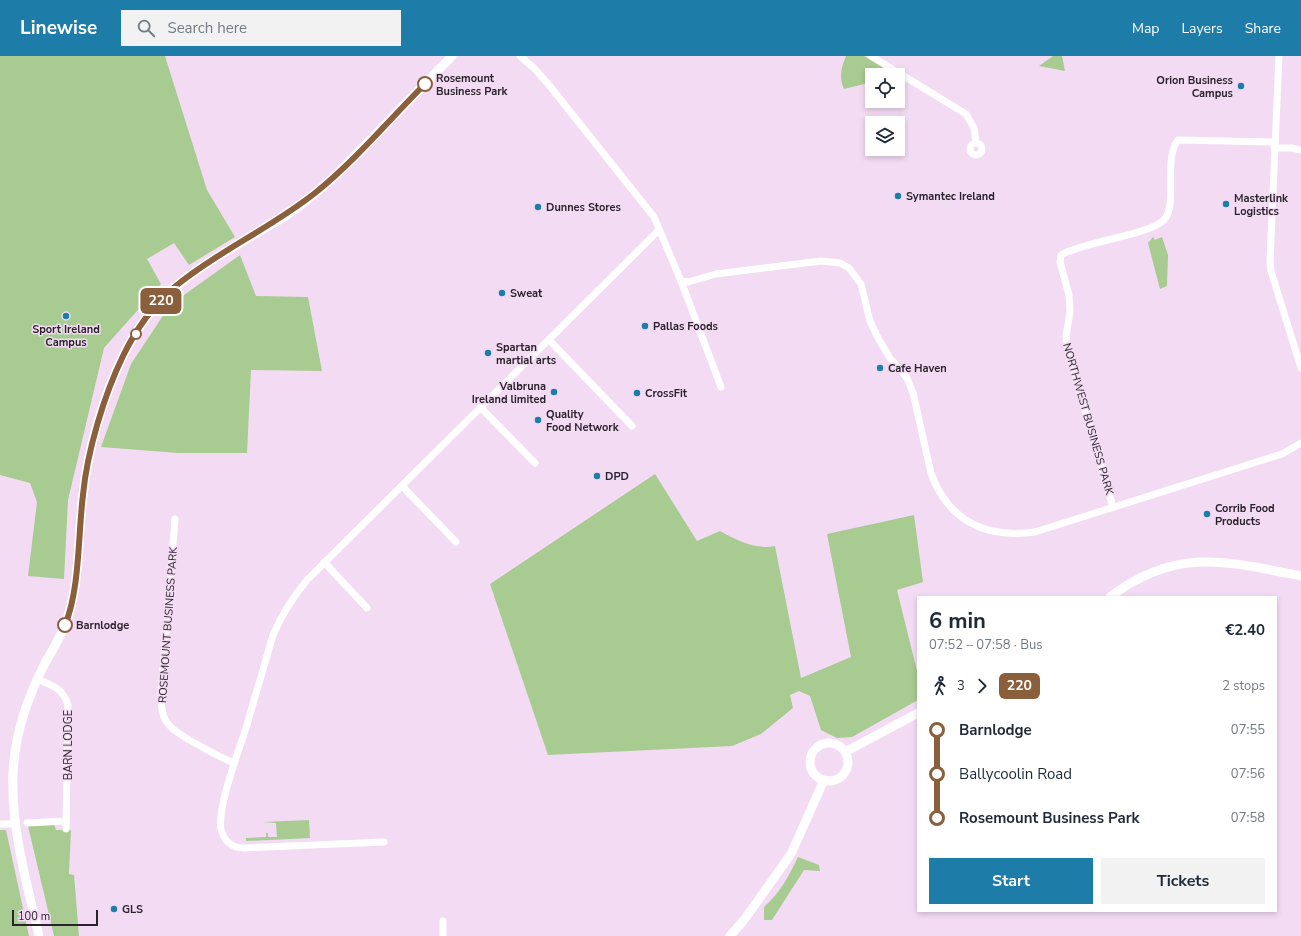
<!DOCTYPE html>
<html lang="en">
<head>
<meta charset="utf-8">
<style>
	:root { --surface:#fff; --page:#f2f2f3; --text:#1f2937; --muted:#747a83; --accent:#1e7ca9 }
	body { margin:0; font-family:"Nunito Sans",sans-serif; background:var(--page); color:var(--text); height:100vh; display:flex; flex-direction:column; font-size:15px; white-space:nowrap }
	* { box-sizing:border-box; margin:0 }
	p { font-size:13px; color:var(--muted) }
	.icon { flex:none; width:22px; height:22px; fill:none; stroke:currentColor; stroke-width:2; stroke-linecap:round; stroke-linejoin:round }
	.map { position:relative; flex:1; overflow:hidden }
	.details { position:absolute; left:917px; top:540px; width:360px; height:316px; display:flex; flex-direction:column; background:var(--surface); border-radius:0px; box-shadow:0 2px 6px #0003 }
	.details>* { flex:none }
	.badge { padding:0 8px; border-radius:6px; font-size:14px; line-height:26px }
	.tools { position:absolute; left:865px; top:12px; display:grid; gap:8px }
	.tools a { display:grid; place-items:center; width:40px; height:40px; border-radius:0px; background:var(--surface); box-shadow:0 2px 6px #0003; font-size:20px }
	.scale { position:absolute; left:12px; bottom:10px; width:86px; box-sizing:border-box; padding-left:4px; border:2px solid #2b232c; border-top:0; font-size:11px; line-height:14px; white-space:nowrap; color:#2b232c; -webkit-text-stroke:3px #f3dbf4; paint-order:stroke }
	.map>.badge { position:absolute; translate:-50% -50%; box-shadow:0 0 0 2px #fff }
	.legs { display:flex; align-items:center; gap:6px; height:44px; padding:0 12px; font-size:13px }
	.legs p { margin-inline-start:auto }
	.overview { display:flex; align-items:center; justify-content:space-between; height:68px; padding:0 12px }
	h1 { font-size:22px; font-weight:700; line-height:30px }
	.cta { display:flex; gap:8px; margin-top:auto; padding:8px 12px }
	.cta a { flex:1; height:46px; border-radius:0px; background:var(--accent); color:#fff; font-size:16px; font-weight:700; line-height:46px; text-align:center }
	.cta a+a { background:var(--page); color:var(--text) }
	ul { padding:0 12px; list-style:none }
	li { display:flex; align-items:center; gap:14px; height:44px; font-size:15px }
	li i { display:grid; place-items:center; width:6px; height:100%; margin:0 5px; background:currentColor }
	li i::after { content:''; width:10px; height:10px; margin:-5px; border:3px solid; border-radius:50%; background:var(--surface) }
	li p { margin-inline-start:auto }
	li:first-child i { background:linear-gradient(#0000 50%,currentColor 0) }
	li:last-child i { background:linear-gradient(currentColor 50%,#0000 0) }
	header { display:flex; align-items:center; gap:24px; box-sizing:border-box; height:56px; padding:0 20px; background:var(--accent); color:#fff }
	header strong { font-size:19px }
	nav { display:flex; gap:22px; margin-inline-start:auto; font-size:14px }
	.search { width:280px; height:36px; background:var(--page); display:flex; align-items:center; gap:10px; box-sizing:border-box; padding:0 14px; border-radius:0px; color:var(--muted); font-size:15px }
	.map>svg:first-child { display:block }
	.green { fill:#a8cb91 }
	.lines { fill:none; stroke-linecap:round; stroke-linejoin:round }
	.minor { stroke:#fff; stroke-width:7 }
	.tertiary { stroke:#fff; stroke-width:9 }
	.line-1-casing { stroke:#fff; stroke-width:9 }
	.line-1 { stroke:#8b5e3c; stroke-width:6 }
	.stop-1-dot { fill:#fff; stroke:#8b5e3c; stroke-width:2 }
	.poi-dot { fill:#1e7ca9; stroke:#f3dbf4; stroke-width:1.5 }
	.labels { text-anchor:middle; dominant-baseline:central; stroke-width:3; stroke-linejoin:round; paint-order:stroke }
	.stop-label { font-size:11px; font-weight:bold; fill:#2b232c; stroke:#f3dbf4; text-anchor:start }
	.poi-label { font-size:11px; font-weight:bold; fill:#2b232c; stroke:#f3dbf4; text-anchor:start }
	.street-label { font-size:11px; fill:#2b232c; stroke:#f3dbf4 }
</style>
</head>
<body>
<header>
<strong>Linewise</strong>
<div class="search"><svg class="icon" aria-label="search" viewBox="0 0 24 24"><circle cx="10" cy="10" r="6"/><path d="M15 15l6 6"/></svg>Search here</div>
<nav><a>Map</a><a>Layers</a><a>Share</a></nav>
</header>
<div class="map">
<svg width="1301" height="880" viewBox="0 0 1301 880">
	<rect width="100%" height="100%" fill="#f3dbf4"/>
	<!-- green -->
	<g class="green">
		<path d="M 0,0 L 165,0 L 207,134 L 235,181 L 189,209 L 174,187 L 147,203 L 161,228 L 104,292 L 68,444 L 64,523 L 28,520 L 37,446 L 30,427 L 0,419 Z"/>
		<path d="M 846,0 L 864,0 L 896,19 L 872,19 L 872,26 L 844,33 C 839,22 841,11 846,0 Z"/>
		<path d="M 1053,0 L 1062,0 L 1065,15 L 1039,10 Z"/>
		<path d="M 1153,181 L 1155,184 L 1162,181 L 1168,199 L 1167,230 L 1160,233 L 1148,187 Z"/>
		<path d="M 240,199 L 256,240 L 308,241 L 322,315 L 251,314 L 247,397 L 178,397 L 101,391 L 131,308 L 170,249 Z"/>
		<path d="M 655,418 L 697,485 L 720,475 C 736,484 756,494 775,490 L 801,622 L 851,601 L 827,478 L 914,459 L 923,526 L 897,534 L 918,619 L 918,644 L 852,681 L 837,682 L 821,674 L 810,640 L 799,635 L 790,639 L 793,652 L 761,678 L 732,690 L 548,699 L 490,528 Z"/>
		<path d="M 309,764 L 310,782 L 246,785 L 246,782 L 266,781 L 266,777 L 268,777 L 268,781 L 277,781 L 276,767 L 263,766 Z"/>
		<path d="M 54,768 L 56,774 L 71,774 L 69,818 L 74,819 L 79,880 L 54,880 L 28,770 Z"/>
		<path d="M 0,774 L 6,774 L 29,880 L 0,880 Z"/>
		<path d="M 798,801 L 819,809 L 820,815 L 804,814 L 772,864 L 764,864 L 764,851 C 780,837 789,820 798,801 Z"/>
	</g>
	<g class="lines">
		<!-- minor -->
		<g class="minor">
			<path d="M 520,0 L 534,12 L 549,29 L 654,161 L 681,225 L 721,331"/>
			<path d="M 871,0 L 966,58 L 974,72 L 976,86"/>
			<path d="M 1279,0 L 1270,205 L 1271,215 L 1301,312"/>
			<circle cx="976" cy="93" r="6"/>
			<path d="M 1274,92 L 1292,92 L 1301,94"/>
			<path d="M 681,225 L 688,226 L 716,218 L 821,205 L 840,207 L 849,212 L 861,228 L 870,265 L 878,282 L 890,302 L 907,322 L 913,337 L 931,417 C 948,465 986,483 1035,476 L 1282,398 L 1301,387"/>
			<path d="M 549,284 L 632,370"/>
			<path d="M 481,352 L 535,407"/>
			<path d="M 402,430 L 456,486"/>
			<path d="M 1113,451 L 1068,295 L 1066,280 L 1070,256 L 1069,239 L 1060,206 L 1061,199 C 1086,185 1149,179 1164,164 C 1178,150 1163,102 1178,84 L 1275,86"/>
			<path d="M 175,463 L 161,636 C 161,649 161,662 171,671 C 179,680 222,702 234,707"/>
			<path d="M 324,506 L 367,552"/>
			<path d="M 37,623 C 53,630 63,632 68,649 L 66,773"/>
			<path d="M 27,767 L 66,765"/>
			<path d="M 0,768 L 15,768"/>
			<path d="M 384,786 L 244,792 C 231,792 224,785 221,773 C 217,752 239,694 246,672 C 255,641 264,610 273,579 C 282,558 293,541 307,524 L 659,174"/>
			<path d="M 443,865 L 443,880"/>
		</g>
		<!-- tertiary -->
		<g class="tertiary">
			<path d="M 1110,541 C 1176,491 1226,505 1301,520"/>
			<circle cx="829" cy="706" r="19"/>
			<path d="M 845,696 L 918,657"/>
			<path d="M 39,880 C 27,828 11,773 13,719 C 14,680 27,643 44,609 C 53,593 64,576 69,558 C 80,520 78,478 83,439 C 89,380 115,296 155,251 C 189,213 238,189 281,163 C 300,151 317,136 333,122 L 452,0"/>
			<path d="M 730,880 L 744,864 L 791,798 L 824,724"/>
		</g>
	</g>
	<g class="lines">
		<defs>
			<path id="line-1" d="M 65,569 C 80,533 78,478 83,439 C 87,396 104,339 123,300 C 135,275 154,247 177,229 C 220,194 271,172 315,137 C 355,105 389,64 425,28"/>
		</defs>
		<!-- line-1 casing -->
		<use href="#line-1" class="line-1-casing"/>
		<!-- line-1 -->
		<use href="#line-1" class="line-1"/>
	</g>
	<!-- markers -->
	<g class="stop-1-dot">
		<circle cx="425" cy="28" r="7"/>
		<circle cx="136" cy="278" r="5"/>
		<circle cx="65" cy="569" r="7"/>
	</g>
	<g class="poi-dot">
		<circle cx="1241" cy="30" r="4"/>
		<circle cx="898" cy="140" r="4"/>
		<circle cx="1226" cy="148" r="4"/>
		<circle cx="538" cy="151" r="4"/>
		<circle cx="502" cy="237" r="4"/>
		<circle cx="66" cy="260" r="4"/>
		<circle cx="645" cy="270" r="4"/>
		<circle cx="488" cy="297" r="4"/>
		<circle cx="880" cy="312" r="4"/>
		<circle cx="554" cy="336" r="4"/>
		<circle cx="637" cy="337" r="4"/>
		<circle cx="538" cy="364" r="4"/>
		<circle cx="597" cy="420" r="4"/>
		<circle cx="1207" cy="458" r="4"/>
		<circle cx="114" cy="853" r="4"/>
	</g>
	<g class="labels">
		<!-- stop labels -->
		<g class="stop-label">
			<text x="436" y="22">Rosemount<tspan x="436" dy="13">Business Park</tspan></text>
			<text x="76" y="569">Barnlodge</text>
		</g>
		<!-- poi labels -->
		<g class="poi-label">
			<text x="1233" y="24" text-anchor="end">Orion Business<tspan x="1233" dy="13">Campus</tspan></text>
			<text x="906" y="140">Symantec Ireland</text>
			<text x="1234" y="142">Masterlink<tspan x="1234" dy="13">Logistics</tspan></text>
			<text x="546" y="151">Dunnes Stores</text>
			<text x="510" y="237">Sweat</text>
			<text x="653" y="270">Pallas Foods</text>
			<text x="66" y="273" text-anchor="middle">Sport Ireland<tspan x="66" dy="13">Campus</tspan></text>
			<text x="496" y="291">Spartan<tspan x="496" dy="13">martial arts</tspan></text>
			<text x="888" y="312">Cafe Haven</text>
			<text x="546" y="330" text-anchor="end">Valbruna<tspan x="546" dy="13">Ireland limited</tspan></text>
			<text x="645" y="337">CrossFit</text>
			<text x="546" y="358">Quality<tspan x="546" dy="13">Food Network</tspan></text>
			<text x="605" y="420">DPD</text>
			<text x="1215" y="452">Corrib Food<tspan x="1215" dy="13">Products</tspan></text>
			<text x="122" y="853">GLS</text>
		</g>
		<!-- street labels -->
		<g class="street-label">
			<text transform="translate(1088 363) rotate(74)">NORTHWEST BUSINESS PARK</text>
			<text transform="translate(168 569) rotate(-86)">ROSEMOUNT BUSINESS PARK</text>
			<text transform="translate(68 689) rotate(-90)">BARN LODGE</text>
		</g>
	</g>
</svg>
<div class="tools">
<a><svg class="icon" aria-label="locate" viewBox="0 0 24 24"><circle cx="12" cy="12" r="6"/><path d="M12 2v4M12 18v4M2 12h4M18 12h4"/></svg></a>
<a><svg class="icon" aria-label="layers" viewBox="0 0 24 24"><path d="M12 4l9 5-9 5-9-5zM3 14l9 5 9-5"/></svg></a>
</div>
<div class="scale">100 m</div>
<b class="badge" style="left:161px;top:245px;background:#8b5e3c;color:#fff">220</b>
<section class="details">
<div class="overview"><div><h1>6 min</h1><p>07:52 – 07:58 · Bus</p></div><b>€2.40</b></div>
<div class="legs"><svg class="icon" aria-label="walk" viewBox="0 0 24 24"><circle cx="13" cy="4" r="2"/><path d="M13 8l-2 6 4 7M11 14l-3 7M7 12l3-4h3l4 4"/></svg>3<svg class="icon" aria-label="forward" viewBox="0 0 24 24"><path d="M9 5l7 7-7 7"/></svg><b class="badge" style="background:#8b5e3c;color:#fff">220</b><p>2 stops</p></div>
<ul>
<li><i style="color:#8b5e3c"></i><b>Barnlodge</b><p>07:55</p></li>
<li><i style="color:#8b5e3c"></i><span>Ballycoolin Road</span><p>07:56</p></li>
<li><i style="color:#8b5e3c"></i><b>Rosemount Business Park</b><p>07:58</p></li>
</ul>
<div class="cta"><a>Start</a><a>Tickets</a></div>
</section>
</div>
</body>
</html>
